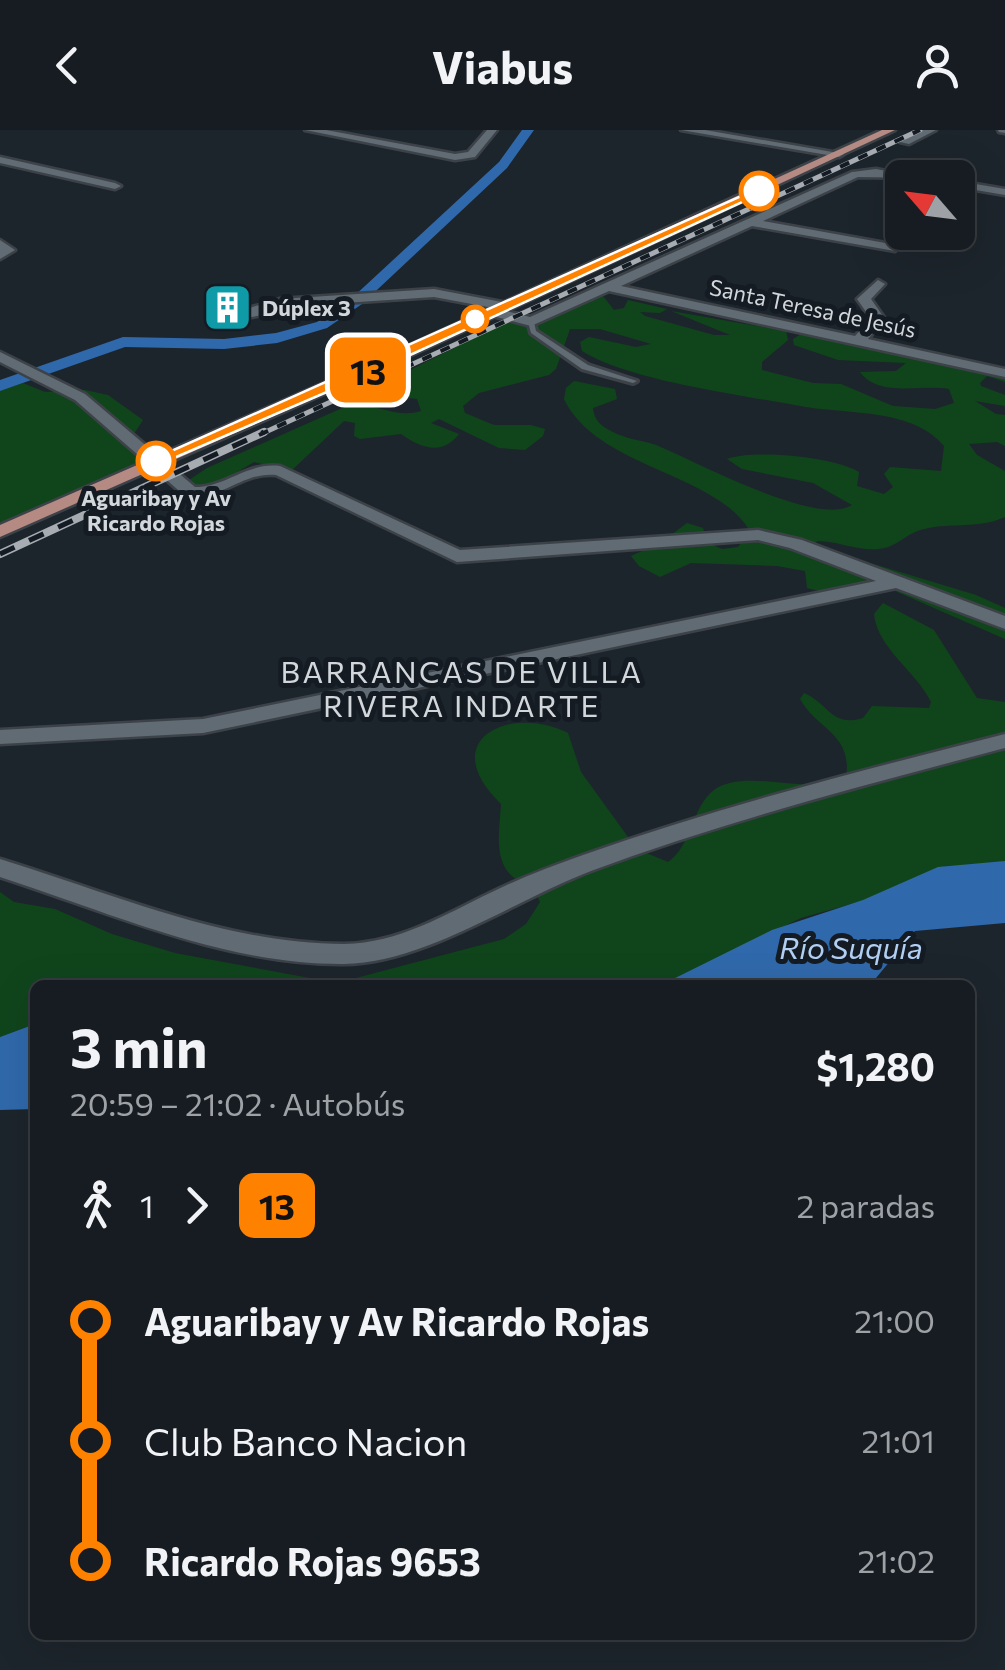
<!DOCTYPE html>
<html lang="es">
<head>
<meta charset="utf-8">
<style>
	:root { --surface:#161c21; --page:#1f252a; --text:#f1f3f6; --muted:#9ea1a5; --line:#353a3f }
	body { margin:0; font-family:Commissioner,sans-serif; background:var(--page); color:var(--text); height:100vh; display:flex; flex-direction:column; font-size:38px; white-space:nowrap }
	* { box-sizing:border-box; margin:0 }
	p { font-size:32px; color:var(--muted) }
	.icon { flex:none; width:55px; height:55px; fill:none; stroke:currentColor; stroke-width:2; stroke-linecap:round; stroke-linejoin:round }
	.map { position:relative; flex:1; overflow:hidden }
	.panel { position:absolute; left:30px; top:850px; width:945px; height:660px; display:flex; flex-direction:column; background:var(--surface); border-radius:15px; box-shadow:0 10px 40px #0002,0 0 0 2px var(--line) }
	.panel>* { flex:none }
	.badge { padding:0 20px; border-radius:15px; font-size:35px; line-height:65px }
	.needle { width:65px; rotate:298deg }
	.controls { position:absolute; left:885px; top:30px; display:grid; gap:20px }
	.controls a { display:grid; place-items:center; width:90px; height:90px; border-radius:15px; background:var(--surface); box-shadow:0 10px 40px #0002,0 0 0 2px var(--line); font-size:50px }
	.map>.badge { position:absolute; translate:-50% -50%; box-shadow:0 0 0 5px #fff }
	.legs { display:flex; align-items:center; gap:15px; height:110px; padding:0 40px; font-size:32px }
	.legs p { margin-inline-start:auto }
	.summary { display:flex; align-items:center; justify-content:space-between; height:170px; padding:0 40px }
	h1 { font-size:55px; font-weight:700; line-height:75px }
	ul { padding:0 40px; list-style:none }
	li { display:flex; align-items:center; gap:35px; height:120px; font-size:38px }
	li i { display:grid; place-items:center; width:15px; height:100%; margin:0 12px; background:currentColor }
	li i::after { content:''; width:25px; height:25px; margin:-12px; border:8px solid; border-radius:50%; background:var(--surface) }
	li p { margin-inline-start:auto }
	li:first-child i { background:linear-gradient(#0000 50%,currentColor 0) }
	li:last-child i { background:linear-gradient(currentColor 50%,#0000 0) }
	header { display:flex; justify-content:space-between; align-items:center; height:130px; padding:0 40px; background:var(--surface); font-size:45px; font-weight:700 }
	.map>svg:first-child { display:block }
	.green { fill:#10451c }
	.water { fill:#3069ab }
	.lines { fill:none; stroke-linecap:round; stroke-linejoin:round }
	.canal { fill:#3069ab; fill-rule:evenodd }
	.service-casing { stroke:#3c4248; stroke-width:6 }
	.minor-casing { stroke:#3c4248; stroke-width:5 }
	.primary-casing { stroke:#3c4248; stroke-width:5 }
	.service { fill:#616b73; fill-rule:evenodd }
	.minor { fill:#616b73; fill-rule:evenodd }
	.primary { fill:#b58a83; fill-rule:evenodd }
	.rail-far1-casing { stroke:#a6acb2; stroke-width:5 }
	.rail-casing { stroke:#a6acb2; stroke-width:8 }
	.rail-far1 { stroke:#141b22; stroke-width:4; stroke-dasharray:10; stroke-linecap:butt }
	.rail { stroke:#141b22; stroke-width:5; stroke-dasharray:16; stroke-linecap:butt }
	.line-1 { fill:#ff8100; stroke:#fff; stroke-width:2.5 }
	.stop-1-dot { fill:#fff; stroke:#ff8100; stroke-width:5 }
	.labels { text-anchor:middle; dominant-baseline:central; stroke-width:10; stroke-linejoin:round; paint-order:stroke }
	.far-poi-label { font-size:22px; font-weight:bold; fill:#d2d7dc; stroke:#141b22; text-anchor:start }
	.far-street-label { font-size:22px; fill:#d2d7dc; stroke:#141b22 }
	.far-stop-label { font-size:22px; font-weight:bold; fill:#d2d7dc; stroke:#141b22 }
	.neighbourhood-label { font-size:30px; letter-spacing:2.5px; fill:#d2d7dc; stroke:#141b22 }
	.water-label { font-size:30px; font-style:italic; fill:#b1cef3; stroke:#141b22 }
</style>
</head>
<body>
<header><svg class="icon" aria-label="back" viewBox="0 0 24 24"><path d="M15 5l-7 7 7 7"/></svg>Viabus<svg class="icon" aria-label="person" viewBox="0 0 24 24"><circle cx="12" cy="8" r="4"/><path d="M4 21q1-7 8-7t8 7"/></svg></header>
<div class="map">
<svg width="1005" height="1540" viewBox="0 0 1005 1540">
	<rect width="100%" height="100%" fill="#1d252c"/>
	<!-- green -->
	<g class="green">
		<path d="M 603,166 L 614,180 L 624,178 L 628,170 L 667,179 L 660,183 L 640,182 L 645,186 L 714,205 L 730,205 L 671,181 L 786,201 L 788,210 L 762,232 L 762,240 L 813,253 L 841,254 L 893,276 L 935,279 L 954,273 L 949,259 C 921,254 879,268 860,242 L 896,241 L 906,233 L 838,230 L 794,215 L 793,209 L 801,204 L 1005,248 L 1005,252 L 987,246 L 980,253 L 981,256 L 1005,265 L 1005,276 L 975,271 L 996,284 L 1005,285 L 1005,316 L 997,312 L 969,314 L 977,325 L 1005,341 L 1005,387 C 975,401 939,390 913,403 C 901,409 893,418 878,419 C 859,421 837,411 817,411 L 814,416 L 976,465 L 1005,478 L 1005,509 L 886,457 L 846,455 L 826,463 L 807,458 L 805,441 L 777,436 L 691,433 L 660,447 L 639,436 L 631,426 L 660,413 L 687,393 L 703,398 L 708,413 L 722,419 L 738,417 L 750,401 C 715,342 597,338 564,269 L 566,258 L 574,251 L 615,259 L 617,269 L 593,278 C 594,290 601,296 611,301 C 625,309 641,310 656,315 C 693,330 818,398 852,375 L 813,353 L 742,339 L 727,329 C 755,319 834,327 859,342 L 857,356 L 884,364 L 893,357 L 884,344 L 890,337 L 941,341 L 944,316 C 914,279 849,284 806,277 C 748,266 629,251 582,221 L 580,212 L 589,207 L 636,217 L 651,214 L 600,199 L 570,199 L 556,239 L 549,245 L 479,263 L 463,276 L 465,283 L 494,295 L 531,295 L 545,299 L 543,306 L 525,320 L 499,318 L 439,289 L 431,293 L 459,304 C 442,326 421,318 401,304 L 360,309 L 354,306 L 355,293 L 344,291 L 291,341 L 254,332 L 212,357 L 192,358 L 189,350 L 207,338 L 349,275 C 376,272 395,289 421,281 L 417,269 L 378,264 L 380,255 L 494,198 L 517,189 L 535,193 Z"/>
		<path d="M 23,253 L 45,262 L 85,260 L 108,265 L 143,290 L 126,316 L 144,331 L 0,396 L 0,260 Z"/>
		<path d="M 883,473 L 934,500 L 977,568 L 1005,572 L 1005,731 L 801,788 L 661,855 L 35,855 L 35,894 L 0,907 L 0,762 L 14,772 L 55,779 L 112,804 L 175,823 L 337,853 L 504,809 L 526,794 L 540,772 C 534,756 522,756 511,745 C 493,728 500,697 501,674 C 434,609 511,574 568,603 L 581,642 L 628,707 L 644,722 L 668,732 C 692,716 691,678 714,660 C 745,637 808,666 846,649 C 853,603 818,601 800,569 L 804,563 C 828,573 832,598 863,588 L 872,576 L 929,578 L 931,572 C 916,541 877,518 874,484 Z"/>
	</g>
	<!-- water -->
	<g class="water">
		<path d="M 1005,731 L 1005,793 L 915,801 L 876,848 L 865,855 L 661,855 L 772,800 L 863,770 L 938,737 Z"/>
		<path d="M 35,894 L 35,979 L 0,980 L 0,907 Z"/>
	</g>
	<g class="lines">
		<!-- canal -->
		<path class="canal" d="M 522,0 L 534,0 L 507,38 L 362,174 L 327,198 L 277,213 L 224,219 L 125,217 L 0,261 L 0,250 L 123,207 L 224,209 L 276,203 L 317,192 L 352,168 L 499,32 Z"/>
		<defs>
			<path id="service" d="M 531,190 L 534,192 L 536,201 L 588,235 L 637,251 L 633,253 L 582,239 L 531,203 L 528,192 Z"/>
			<g id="minor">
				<path d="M 305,0 L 326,0 L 455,24 L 468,22 L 487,0 L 497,0 L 475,27 L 455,30 Z"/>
				<path d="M 681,0 L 705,0 L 844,24 L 839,27 Z"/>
				<path d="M 923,0 L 936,0 L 909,14 L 900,12 Z"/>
				<path d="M 998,0 L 1005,0 L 1005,3 L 999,2 Z"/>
				<path d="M 0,27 L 115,53 L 121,56 L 115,59 L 0,33 Z"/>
				<path d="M 876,39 L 922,48 L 858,47 L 763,91 L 891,114 L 895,121 L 752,96 L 621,156 L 855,206 L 871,189 L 857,169 L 878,150 L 885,154 L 871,169 L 885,189 L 868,209 L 1005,239 L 1005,247 L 609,161 L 531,196 L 485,184 L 483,181 L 488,177 L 434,167 L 283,177 L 268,184 L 218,193 L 211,189 L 280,169 L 434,159 L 507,173 L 509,176 L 502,180 L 530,187 L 852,42 Z"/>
				<path d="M 958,51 L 1005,59 L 1005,65 L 958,57 Z"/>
				<path d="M 0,110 L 15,120 L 0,129 Z"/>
				<path d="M 0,222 L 85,264 L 195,357 C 226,357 247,332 280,336 L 460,420 L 758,400 L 802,410 L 1005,486 L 1005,499 L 896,458 L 203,603 L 0,614 L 0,600 L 203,589 L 876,451 L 790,418 L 758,410 L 457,432 L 276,345 C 243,341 220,372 185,366 L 75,270 L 0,232 Z"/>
				<path d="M 1005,604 L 1005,618 C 865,655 726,691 591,741 C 515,770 423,834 344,834 C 226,835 111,783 0,747 L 0,729 C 111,763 226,814 344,814 C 399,813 444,785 492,762 C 522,747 553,736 583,725 C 722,676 863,640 1005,604 Z"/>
			</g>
			<path id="primary" d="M 882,0 L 895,0 L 405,228 L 0,407 L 0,395 L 395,222 Z"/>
		</defs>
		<!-- service casing -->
		<use href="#service" class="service-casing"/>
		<!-- minor casing -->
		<use href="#minor" class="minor-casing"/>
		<!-- primary casing -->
		<use href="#primary" class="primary-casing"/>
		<!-- service -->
		<use href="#service" class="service"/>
		<!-- minor -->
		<use href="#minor" class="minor"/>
		<!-- primary -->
		<use href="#primary" class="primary"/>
		<defs>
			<path id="rail-far1" d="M 259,305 L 920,0"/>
			<path id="rail" d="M 0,424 L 264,302"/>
		</defs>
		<!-- rail-far1 casing -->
		<use href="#rail-far1" class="rail-far1-casing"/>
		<!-- rail casing -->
		<use href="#rail" class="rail-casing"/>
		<!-- rail-far1 -->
		<use href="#rail-far1" class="rail-far1"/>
		<!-- rail -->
		<use href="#rail" class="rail"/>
	</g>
	<!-- line-1 -->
	<path class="line-1" d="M 759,58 L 762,63 L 371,243 L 160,334 L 149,331 Z"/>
	<!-- icons -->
	<defs>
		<symbol id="building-square" viewBox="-11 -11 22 22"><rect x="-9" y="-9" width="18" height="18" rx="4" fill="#0f9aa8" stroke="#141b22"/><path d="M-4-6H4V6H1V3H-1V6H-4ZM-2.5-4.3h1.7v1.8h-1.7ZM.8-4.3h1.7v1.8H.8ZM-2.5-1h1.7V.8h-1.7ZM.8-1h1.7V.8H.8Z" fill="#fff"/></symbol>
	</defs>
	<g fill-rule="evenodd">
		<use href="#building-square" x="200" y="150" width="55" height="55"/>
	</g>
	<!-- markers -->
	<g class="stop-1-dot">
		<circle cx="759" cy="61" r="18"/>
		<circle cx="475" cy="189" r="12"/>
		<circle cx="156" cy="331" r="18"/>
	</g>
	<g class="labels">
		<!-- far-poi labels -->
		<g class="far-poi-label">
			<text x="262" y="177">Dúplex 3</text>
		</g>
		<!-- far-street labels -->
		<g class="far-street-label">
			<text transform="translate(813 178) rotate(12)">Santa Teresa de Jesús</text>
		</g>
		<!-- far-stop labels -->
		<g class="far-stop-label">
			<text x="156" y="367">Aguaribay y Av<tspan x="156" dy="25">Ricardo Rojas</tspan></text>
		</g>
		<!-- neighbourhood labels -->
		<g class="neighbourhood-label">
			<text x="462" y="540">BARRANCAS DE VILLA<tspan x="462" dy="34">RIVERA INDARTE</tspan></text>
		</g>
		<!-- water labels -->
		<g class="water-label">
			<text x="851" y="816">Río Suquía</text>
		</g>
	</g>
</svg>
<div class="controls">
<a><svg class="needle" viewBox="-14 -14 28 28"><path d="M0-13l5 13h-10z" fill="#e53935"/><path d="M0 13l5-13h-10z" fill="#9ea1a5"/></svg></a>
</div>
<b class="badge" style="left:368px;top:240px;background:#ff8100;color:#111">13</b>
<section class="panel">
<div class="summary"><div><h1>3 min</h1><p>20:59 – 21:02 · Autobús</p></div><b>$1,280</b></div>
<div class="legs"><svg class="icon" aria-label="walk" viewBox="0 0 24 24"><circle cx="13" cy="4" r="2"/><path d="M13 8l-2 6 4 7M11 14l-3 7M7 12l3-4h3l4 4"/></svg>1<svg class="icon" aria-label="forward" viewBox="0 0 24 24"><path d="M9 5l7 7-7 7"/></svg><b class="badge" style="background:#ff8100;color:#111">13</b><p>2 paradas</p></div>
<ul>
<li><i style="color:#ff8100"></i><b>Aguaribay y Av Ricardo Rojas</b><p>21:00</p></li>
<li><i style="color:#ff8100"></i><span>Club Banco Nacion</span><p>21:01</p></li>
<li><i style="color:#ff8100"></i><b>Ricardo Rojas 9653</b><p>21:02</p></li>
</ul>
</section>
</div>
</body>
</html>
